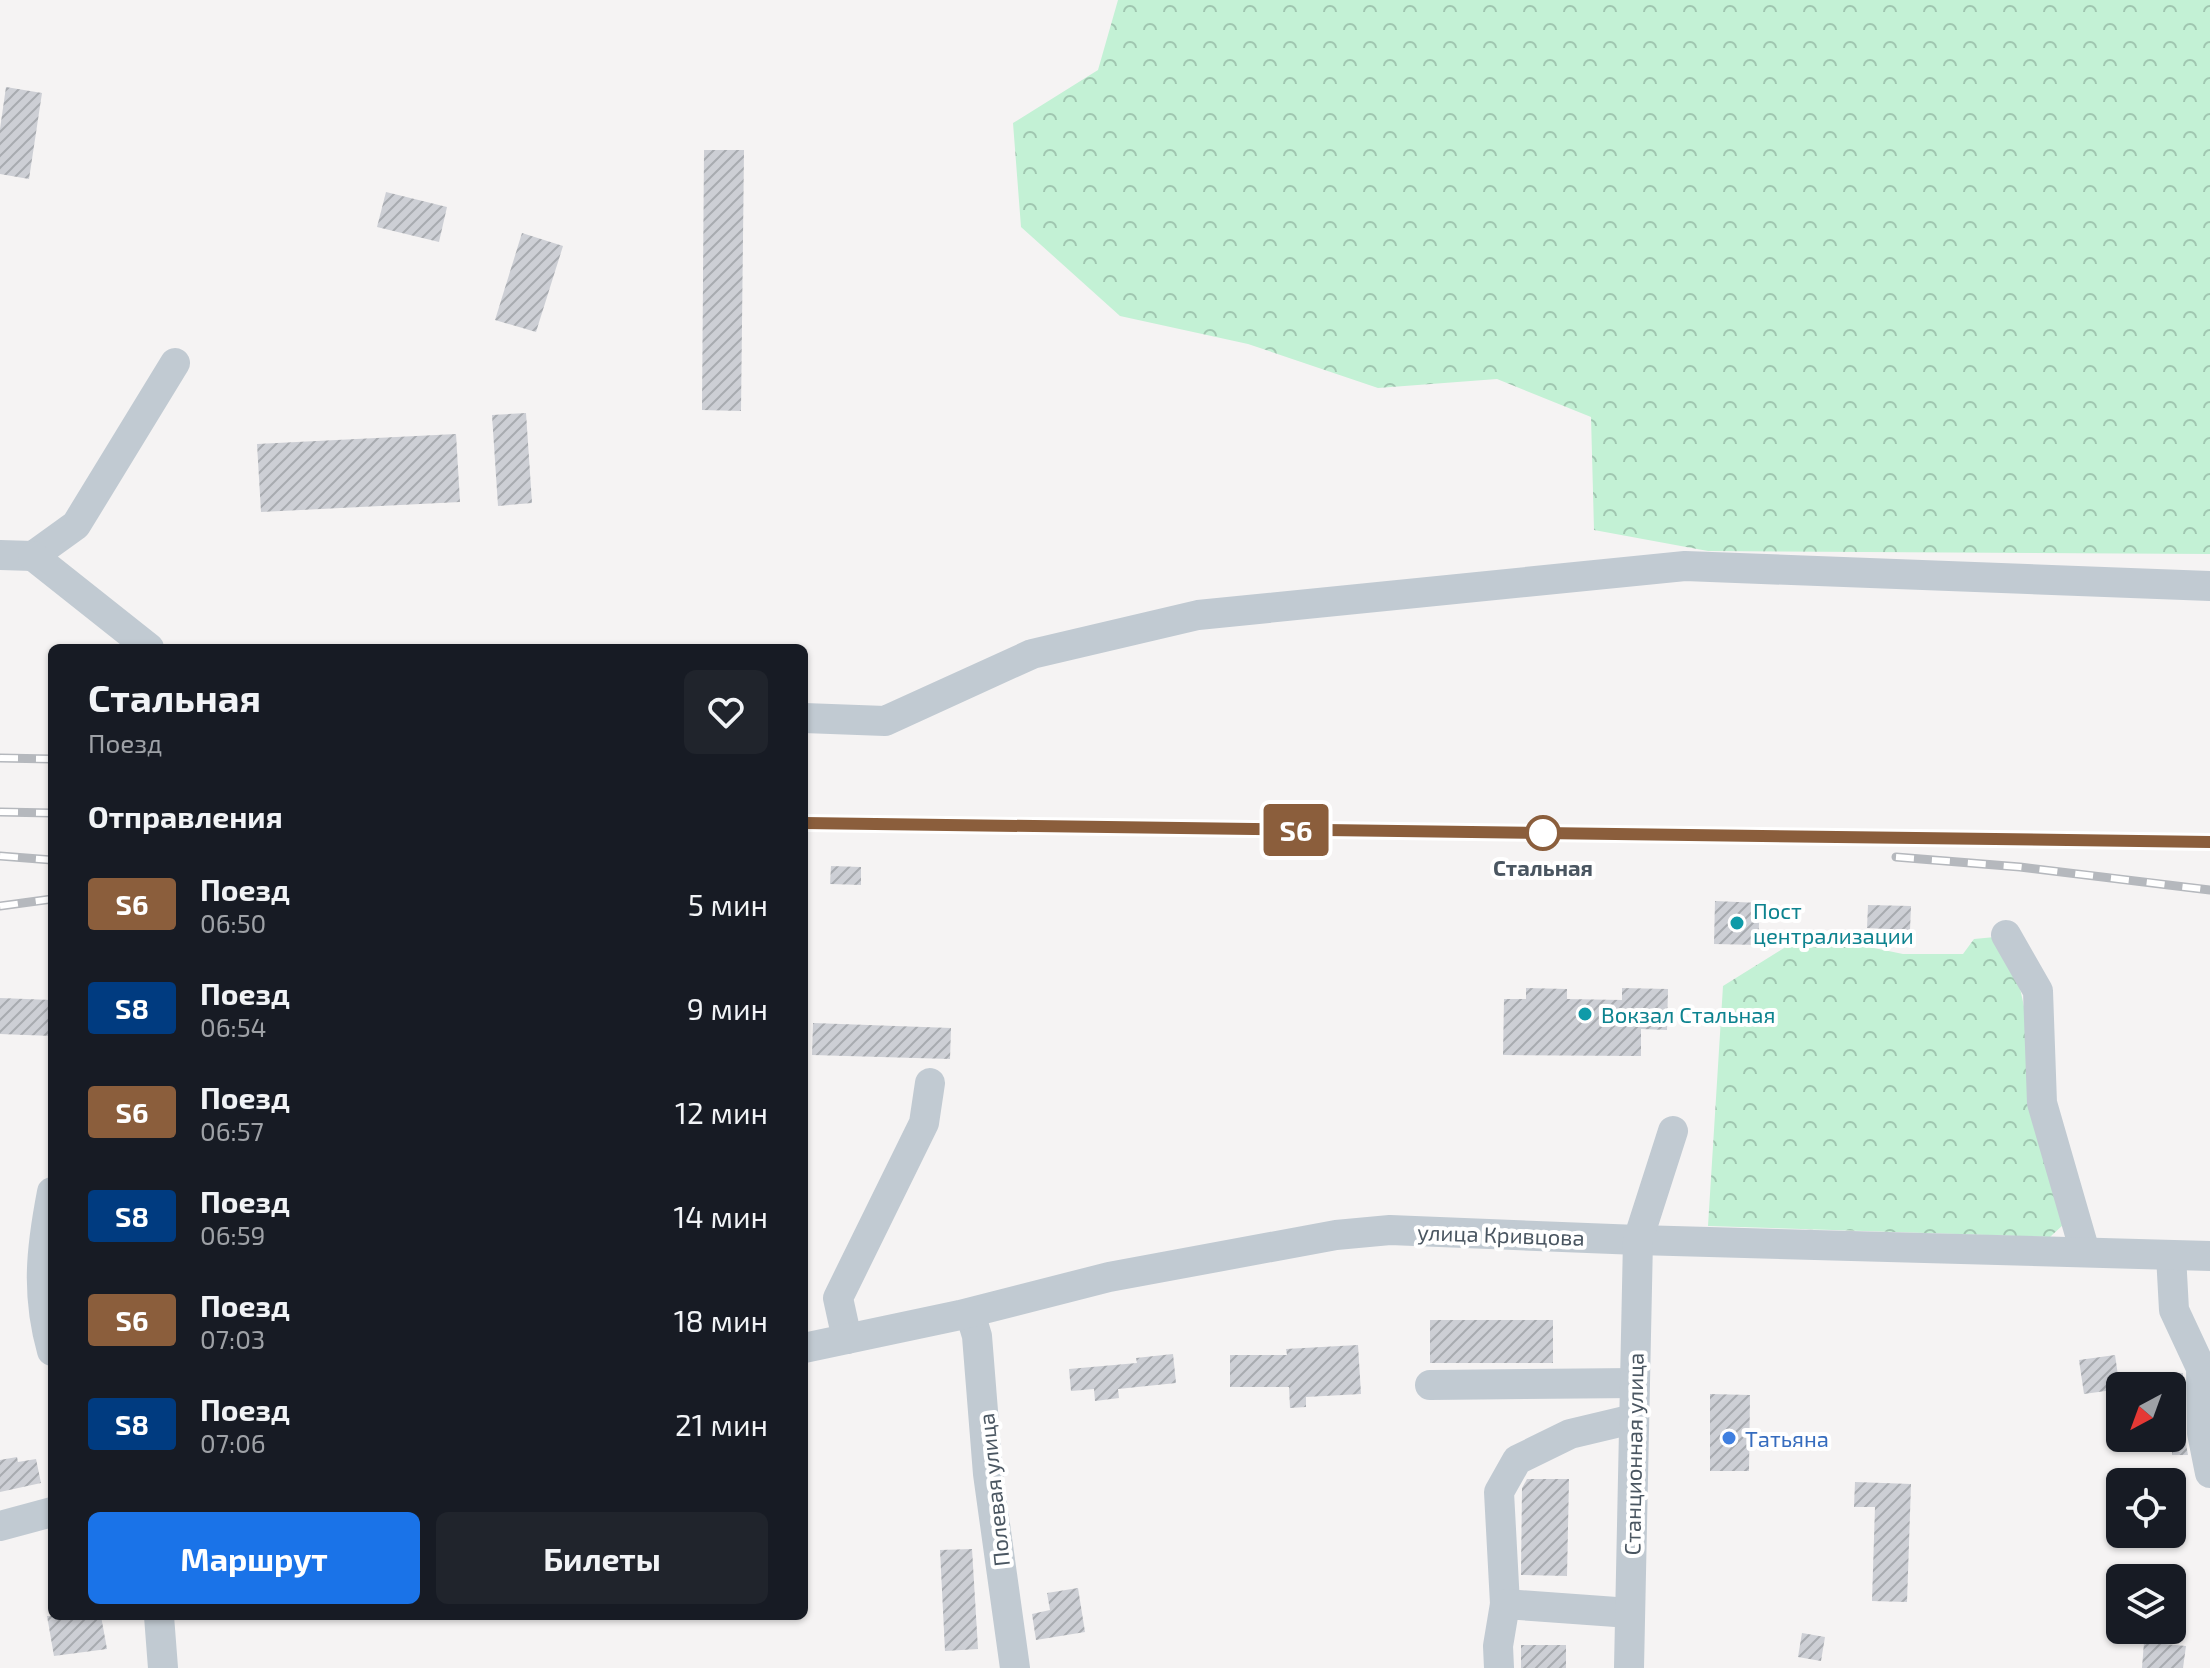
<!DOCTYPE html>
<html lang="ru">
<head>
<meta charset="utf-8">
<style>
	:root { --surface:#171b24; --page:#20242c; --text:#f1f3f6; --muted:#9ea1a6; --accent:#1a73e8 }
	body { margin:0; font-family:"Exo 2",sans-serif; background:var(--page); color:var(--text); height:100vh; display:flex; flex-direction:column; font-size:30px; white-space:nowrap }
	* { box-sizing:border-box; margin:0 }
	p { font-size:26px; color:var(--muted) }
	.icon { flex:none; width:44px; height:44px; fill:none; stroke:currentColor; stroke-width:2; stroke-linecap:round; stroke-linejoin:round }
	.map { position:relative; flex:1; overflow:hidden }
	.drawer { position:absolute; left:48px; top:644px; width:760px; height:976px; display:flex; flex-direction:column; background:var(--surface); border-radius:12px; box-shadow:0 2px 6px #0004 }
	.drawer>* { flex:none }
	.badge { padding:0 16px; border-radius:6px; font-size:28px; line-height:52px }
	.needle { width:52px; rotate:221deg }
	.buttons { position:absolute; left:2106px; top:1372px; display:grid; gap:16px }
	.buttons a { display:grid; place-items:center; width:80px; height:80px; border-radius:12px; background:var(--surface); box-shadow:0 2px 6px #0004; font-size:40px }
	.map>.badge { position:absolute; translate:-50% -50%; box-shadow:0 0 0 4px #fff }
	h2 { padding:0 40px; font-size:30px; line-height:72px }
	.round { display:grid; place-items:center; flex:none; width:84px; height:84px; border-radius:12px; background:var(--page) }
	.summary { display:flex; align-items:center; justify-content:space-between; height:136px; padding:0 40px }
	h1 { font-size:38px; font-weight:700; line-height:60px }
	.primary-button { display:flex; gap:16px; margin-top:auto; padding:16px 40px }
	.primary-button a { flex:1; height:92px; border-radius:12px; background:var(--accent); color:#fff; font-size:32px; font-weight:700; line-height:92px; text-align:center }
	.primary-button a+a { background:var(--page); color:var(--text) }
	ul { padding:0; list-style:none }
	li { display:flex; align-items:center; gap:24px; height:104px; padding:0 40px }
	li div { flex:1 }
	li b { display:block; font-size:30px }
	li em { font-style:normal }
	li .badge { min-width:88px; font-weight:700; text-align:center }
	.map>svg:first-child { display:block }
	.forest { fill:url(#forest-crowns) }
	.building { fill:url(#building-hatch) }
	.lines { fill:none; stroke-linecap:round; stroke-linejoin:round }
	.minor { stroke:#c1cad2; stroke-width:30 }
	.rail-casing { stroke:#b5b8bd; stroke-width:9 }
	.rail { stroke:#fff; stroke-width:6; stroke-dasharray:18; stroke-linecap:butt }
	.line-casing { stroke:#fff; stroke-width:18 }
	.line { stroke:#8b5e3c; stroke-width:12 }
	.stop-dot { fill:#fff; stroke:#8b5e3c; stroke-width:4 }
	.culture-dot { fill:#0f9aa8; stroke:#fff; stroke-width:3 }
	.shop-dot { fill:#3f7fe0; stroke:#fff; stroke-width:3 }
	.labels { text-anchor:middle; dominant-baseline:central; stroke-width:8; stroke-linejoin:round; paint-order:stroke }
	.stop-label { font-size:22px; font-weight:bold; fill:#4a5661; stroke:#fff }
	.culture-label { font-size:22px; fill:#0d838f; stroke:#fff; text-anchor:start }
	.street-label { font-size:22px; fill:#4a5661; stroke:#fff }
	.shop-label { font-size:22px; fill:#366cbe; stroke:#fff; text-anchor:start }
</style>
</head>
<body>
<div class="map">
<svg width="2210" height="1668" viewBox="0 0 2210 1668">
	<defs>
		<pattern id="forest-crowns" width="20" height="18" patternUnits="userSpaceOnUse" patternTransform="scale(2)"><rect width="20" height="18" fill="#c3f1d5"/><path d="M2 6a3 3 0 1 1 6 0M12 15a3 3 0 1 1 6 0" fill="none" stroke="#a0c6b0"/></pattern>
		<pattern id="building-hatch" width="6" height="6" patternUnits="userSpaceOnUse" patternTransform="scale(2)"><rect width="6" height="6" fill="#cdcfd5"/><path d="M-1 1l2-2M0 6l6-6M5 7l2-2" fill="none" stroke="#a8abb0"/></pattern>
	</defs>
	<rect width="100%" height="100%" fill="#f5f3f3"/>
	<!-- forest -->
	<g class="forest">
		<path d="M 1118,0 L 2210,0 L 2210,554 L 1708,551 L 1594,530 L 1591,417 L 1497,379 L 1378,388 L 1248,344 L 1120,316 L 1021,227 L 1013,123 L 1098,70 Z"/>
		<path d="M 1811,935 L 1903,954 L 1963,954 L 1974,939 L 1995,937 L 2016,970 L 2034,1052 L 2064,1224 L 2050,1237 L 1708,1226 L 1723,986 L 1789,945 Z"/>
	</g>
	<!-- building -->
	<g class="building">
		<path d="M 6,87 L 42,93 L 29,179 L 0,174 L 0,129 Z"/>
		<path d="M 704,150 L 744,150 L 741,411 L 702,410 Z"/>
		<path d="M 386,192 L 447,207 L 439,242 L 377,227 Z"/>
		<path d="M 522,233 L 563,246 L 536,332 L 495,320 Z"/>
		<path d="M 526,413 L 532,503 L 498,506 L 492,415 Z"/>
		<path d="M 456,434 L 460,502 L 261,512 L 257,444 Z"/>
		<path d="M 831,866 L 861,867 L 861,885 L 830,884 Z"/>
		<path d="M 1715,901 L 1760,903 L 1758,945 L 1714,944 Z"/>
		<path d="M 1868,905 L 1911,906 L 1910,930 L 1867,928 Z"/>
		<path d="M 1526,988 L 1567,989 L 1567,999 L 1622,1000 L 1622,988 L 1668,989 L 1667,1030 L 1641,1029 L 1641,1056 L 1503,1055 L 1504,999 L 1526,999 Z"/>
		<path d="M 0,998 L 52,1000 L 52,1036 L 0,1034 Z"/>
		<path d="M 813,1023 L 951,1028 L 950,1059 L 812,1055 Z"/>
		<rect x="1430" y="1320" width="123" height="43"/>
		<path d="M 1358,1345 L 1361,1394 L 1306,1397 L 1306,1407 L 1290,1408 L 1289,1387 L 1230,1387 L 1230,1355 L 1287,1355 L 1286,1349 Z"/>
		<path d="M 1173,1354 L 1176,1383 L 1118,1389 L 1119,1398 L 1095,1401 L 1094,1389 L 1071,1391 L 1069,1369 L 1137,1363 L 1136,1358 Z"/>
		<path d="M 2115,1355 L 2120,1389 L 2084,1394 L 2079,1360 Z"/>
		<path d="M 2172,1373 L 2183,1373 L 2184,1433 L 2188,1455 L 2172,1455 Z"/>
		<path d="M 1710,1394 L 1750,1395 L 1749,1471 L 1710,1471 Z"/>
		<path d="M 17,1457 L 18,1462 L 36,1459 L 41,1483 L 0,1492 L 0,1460 Z"/>
		<path d="M 1527,1479 L 1569,1479 L 1567,1576 L 1521,1575 L 1522,1488 Z"/>
		<path d="M 1855,1482 L 1911,1484 L 1907,1602 L 1872,1601 L 1875,1507 L 1854,1507 Z"/>
		<path d="M 972,1549 L 978,1649 L 945,1651 L 940,1550 Z"/>
		<path d="M 1078,1588 L 1085,1632 L 1036,1640 L 1032,1614 L 1050,1610 L 1047,1593 Z"/>
		<path d="M 47,1616 L 101,1616 L 107,1649 L 54,1656 Z"/>
		<path d="M 1802,1633 L 1825,1637 L 1821,1661 L 1798,1657 Z"/>
		<path d="M 2144,1642 L 2186,1646 L 2183,1668 L 2142,1668 Z"/>
		<rect x="1521" y="1645" width="45" height="23"/>
	</g>
	<g class="lines">
		<!-- minor -->
		<g class="minor">
			<path d="M 0,555 L 33,556 L 76,525 L 175,363"/>
			<path d="M 33,556 L 149,648"/>
			<path d="M 804,718 L 885,721 L 1032,654 L 1198,615 L 1685,566 L 2210,586"/>
			<path d="M 2006,935 L 2038,991 L 2042,1103 L 2085,1252"/>
			<path d="M 52,1192 C 41,1249 36,1294 52,1351"/>
			<path d="M 2171,1255 L 2174,1310 L 2201,1368 L 2202,1433 L 2210,1473"/>
			<path d="M 970,1313 L 977,1336 L 988,1474 L 1015,1668"/>
			<path d="M 847,1339 L 838,1298 L 924,1123 L 930,1083"/>
			<path d="M 804,1348 L 960,1315 L 1109,1277 L 1336,1235 L 1390,1230 L 1638,1240 L 2210,1256"/>
			<path d="M 1430,1385 L 1635,1383"/>
			<path d="M 0,1526 L 52,1512"/>
			<path d="M 1505,1604 L 1499,1492 L 1517,1460 L 1570,1434 L 1633,1419"/>
			<path d="M 159,1616 L 163,1668"/>
			<path d="M 1499,1668 L 1498,1646 L 1505,1604 L 1630,1613"/>
			<path d="M 1629,1668 L 1638,1240 L 1673,1131"/>
		</g>
		<defs>
			<g id="rail">
				<path d="M 0,758 L 52,759"/>
				<path d="M 0,812 L 52,813"/>
				<path d="M 804,823 L 2210,842"/>
				<path d="M 0,856 L 52,860"/>
				<path d="M 1896,857 L 2020,867 L 2210,890"/>
				<path d="M 0,906 L 52,899"/>
			</g>
		</defs>
		<!-- rail casing -->
		<use href="#rail" class="rail-casing"/>
		<!-- rail -->
		<use href="#rail" class="rail"/>
	</g>
	<g class="lines">
		<defs>
			<path id="line" d="M 804,823 L 2210,842"/>
		</defs>
		<!-- line casing -->
		<use href="#line" class="line-casing"/>
		<!-- line -->
		<use href="#line" class="line"/>
	</g>
	<!-- markers -->
	<circle class="stop-dot" cx="1543" cy="833" r="16"/>
	<g class="culture-dot">
		<circle cx="1737" cy="923" r="8"/>
		<circle cx="1585" cy="1014" r="8"/>
	</g>
	<circle class="shop-dot" cx="1729" cy="1438" r="8"/>
	<g class="labels">
		<!-- stop labels -->
		<g class="stop-label">
			<text x="1543" y="867">Стальная</text>
		</g>
		<!-- culture labels -->
		<g class="culture-label">
			<text x="1753" y="910">Пост<tspan x="1753" dy="25">централизации</tspan></text>
			<text x="1601" y="1014">Вокзал Стальная</text>
		</g>
		<!-- street labels -->
		<g class="street-label">
			<text transform="translate(1501 1234) rotate(2)">улица Кривцова</text>
			<text transform="translate(1633 1454) rotate(-89)">Станционная улица</text>
			<text transform="translate(993 1490) rotate(-96)">Полевая улица</text>
		</g>
		<!-- shop labels -->
		<g class="shop-label">
			<text x="1745" y="1438">Татьяна</text>
		</g>
	</g>
</svg>
<div class="buttons">
<a><svg class="needle" viewBox="-14 -14 28 28"><path d="M0-13l5 13h-10z" fill="#e53935"/><path d="M0 13l5-13h-10z" fill="#9ea1a6"/></svg></a>
<a><svg class="icon" aria-label="locate" viewBox="0 0 24 24"><circle cx="12" cy="12" r="6"/><path d="M12 2v4M12 18v4M2 12h4M18 12h4"/></svg></a>
<a><svg class="icon" aria-label="layers" viewBox="0 0 24 24"><path d="M12 4l9 5-9 5-9-5zM3 14l9 5 9-5"/></svg></a>
</div>
<b class="badge" style="left:1296px;top:830px;background:#8b5e3c;color:#fff">S6</b>
<section class="drawer">
<div class="summary"><div><h1>Стальная</h1><p>Поезд</p></div><a class="round"><svg class="icon" aria-label="heart" viewBox="0 0 24 24"><path d="M12 20l-8-8c-3-5 5-10 8-4 3-6 11-1 8 4z"/></svg></a></div>
<h2>Отправления</h2>
<ul>
<li><span class="badge" style="background:#8b5e3c;color:#fff">S6</span><div><b>Поезд</b><p>06:50</p></div><em>5 мин</em></li>
<li><span class="badge" style="background:#003b80;color:#fff">S8</span><div><b>Поезд</b><p>06:54</p></div><em>9 мин</em></li>
<li><span class="badge" style="background:#8b5e3c;color:#fff">S6</span><div><b>Поезд</b><p>06:57</p></div><em>12 мин</em></li>
<li><span class="badge" style="background:#003b80;color:#fff">S8</span><div><b>Поезд</b><p>06:59</p></div><em>14 мин</em></li>
<li><span class="badge" style="background:#8b5e3c;color:#fff">S6</span><div><b>Поезд</b><p>07:03</p></div><em>18 мин</em></li>
<li><span class="badge" style="background:#003b80;color:#fff">S8</span><div><b>Поезд</b><p>07:06</p></div><em>21 мин</em></li>
</ul>
<div class="primary-button"><a>Маршрут</a><a>Билеты</a></div>
</section>
</div>
</body>
</html>
